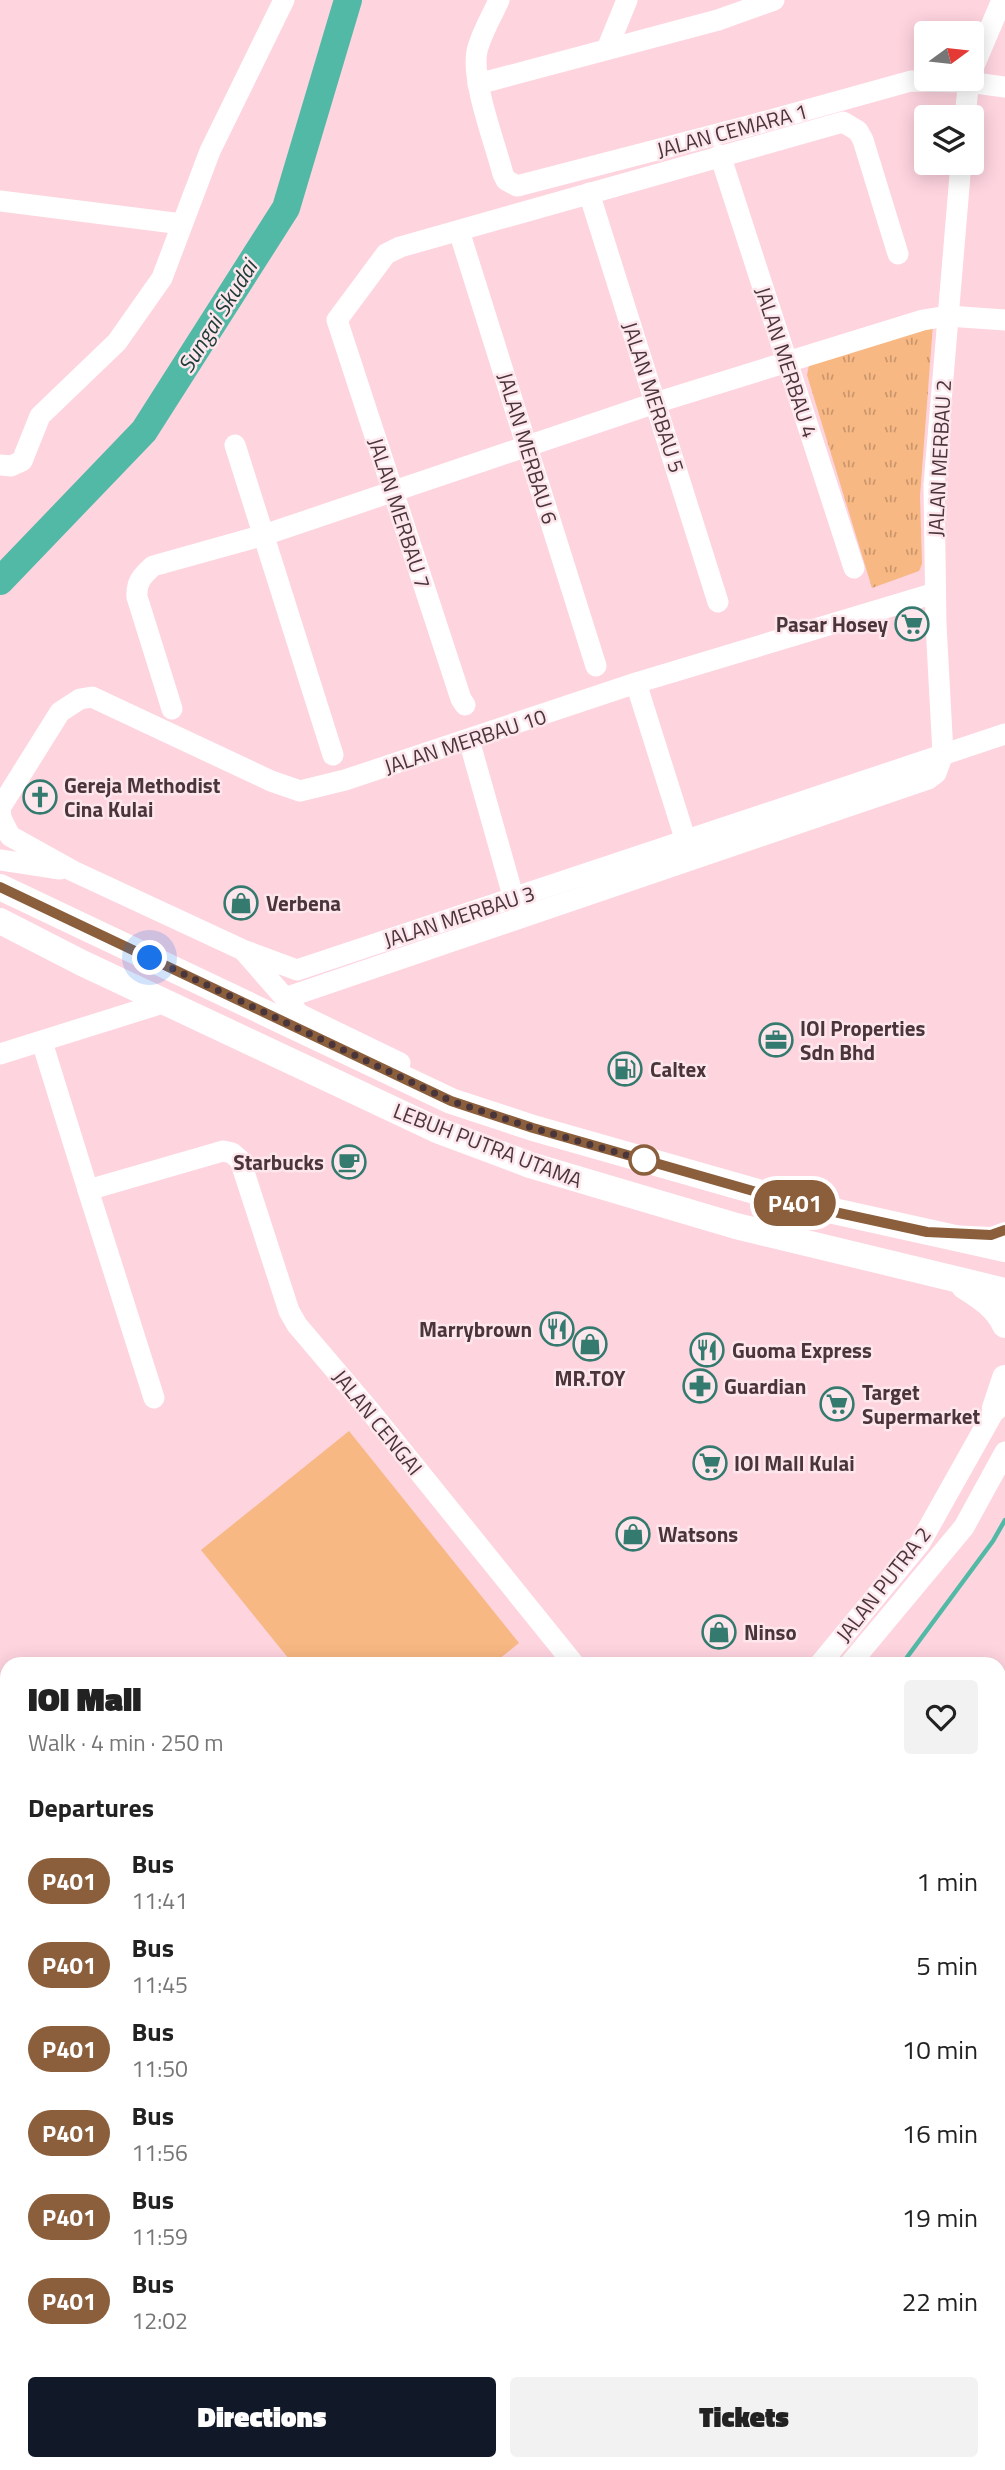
<!DOCTYPE html>
<html lang="en">
<head>
<meta charset="utf-8">
<style>
	:root { --surface:#fff; --page:#f2f2f2; --text:#222; --muted:#767676; --accent:#111827 }
	body { margin:0; font-family:"Titillium Web",sans-serif; background:var(--page); color:var(--text); height:100vh; display:flex; flex-direction:column; font-size:26px; white-space:nowrap }
	* { box-sizing:border-box; margin:0 }
	p { font-size:23px; color:var(--muted) }
	.icon { flex:none; width:38px; height:38px; fill:none; stroke:currentColor; stroke-width:2; stroke-linecap:round; stroke-linejoin:round }
	.map { position:relative; flex:1; overflow:hidden }
	.drawer { position:absolute; left:0px; top:1657px; width:1006px; height:814px; display:flex; flex-direction:column; background:var(--surface); border-radius:21px 21px 0 0; box-shadow:0 4px 18px #0003 }
	.drawer>* { flex:none }
	.badge { padding:0 14px; border-radius:23px; font-size:24px; line-height:46px }
	.needle { width:46px; rotate:75deg }
	.tools { position:absolute; left:914px; top:21px; display:grid; gap:14px }
	.tools a { display:grid; place-items:center; width:70px; height:70px; border-radius:7px; background:var(--surface); box-shadow:0 4px 18px #0003; font-size:35px }
	.you { position:absolute; width:35px; height:35px; margin:-18px; border:5px solid #fff; border-radius:50%; background:#1a73e8; box-shadow:0 0 0 10px #1a73e833 }
	.map>.badge { position:absolute; translate:-50% -50%; box-shadow:0 0 0 4px #fff }
	h2 { padding:0 28px; font-size:26px; line-height:63px }
	.round { display:grid; place-items:center; flex:none; width:74px; height:74px; border-radius:7px; background:var(--page) }
	.headline { display:flex; align-items:center; justify-content:space-between; height:119px; padding:0 28px }
	h1 { font-size:33px; font-weight:800; line-height:52px }
	.cta { display:flex; gap:14px; margin-top:auto; padding:14px 28px }
	.cta a { flex:1; height:80px; border-radius:7px; background:var(--accent); color:#fff; font-size:28px; font-weight:800; line-height:80px; text-align:center }
	.cta a+a { background:var(--page); color:var(--text) }
	ul { padding:0; list-style:none }
	li { display:flex; align-items:center; gap:21px; height:84px; padding:0 28px }
	li div { flex:1 }
	li b { display:block; font-size:26px }
	li em { font-style:normal }
	li .badge { min-width:77px; font-weight:700; text-align:center }
	.map>svg:first-child { display:block }
	.grass { fill:url(#grass-tufts) }
	.pitch { fill:#f8b883 }
	.lines { fill:none; stroke-linecap:round; stroke-linejoin:round }
	.stream { stroke:#53b9a7; stroke-width:4.5 }
	.river { stroke:#53b9a7; stroke-width:28 }
	.minor { stroke:#fff; stroke-width:21 }
	.major { stroke:#fff; stroke-width:26 }
	.line-casing { stroke:#fff; stroke-width:16 }
	.line { stroke:#8b5e3c; stroke-width:10 }
	.walk { stroke:#4a353b; stroke-width:7; stroke-dasharray:0 12.6 }
	.stop-dot { fill:#fff; stroke:#8b5e3c; stroke-width:3.5 }
	.labels { text-anchor:middle; dominant-baseline:central; stroke-width:5; stroke-linejoin:round; paint-order:stroke }
	.street-label { font-size:21px; fill:#4a353b; stroke:#fde7ed }
	.poi-label { font-size:21px; font-weight:bold; fill:#4a353b; stroke:#fde7ed; text-anchor:start }
	.water-label { font-size:23px; font-style:italic; fill:#1d3c37; stroke:#fde7ed }
</style>
</head>
<body>
<div class="map">
<svg width="1005" height="2470" viewBox="0 0 1005 2470">
	<defs>
		<pattern id="grass-tufts" width="24" height="20" patternUnits="userSpaceOnUse" patternTransform="scale(1.75)"><rect width="24" height="20" fill="#f8b883"/><path d="M3 7l-1-3M5 7V3M7 7l1-3M15 17l-1-3M17 17v-4M19 17l1-3" fill="none" stroke="#cb966c"/></pattern>
	</defs>
	<rect width="100%" height="100%" fill="#fed4df"/>
	<!-- grass -->
	<path class="grass" d="M 933,324 L 920,496 L 922,564 L 919,571 L 872,588 L 807,375 L 809,365 Z"/>
	<!-- pitch -->
	<path class="pitch" d="M 349,1431 L 519,1643 L 493,1664 L 293,1664 L 201,1550 Z"/>
	<g class="lines">
		<!-- stream -->
		<g class="stream">
			<path d="M 902,1664 L 993,1541 L 1005,1520"/>
			<path d="M 0,2136 L 7,2135"/>
		</g>
		<!-- river -->
		<path class="river" d="M 0,581 L 144,431 L 286,208 L 348,0"/>
		<!-- minor -->
		<g class="minor">
			<path d="M 499,0 C 492,16 481,34 477,51 C 471,81 495,143 503,174 L 506,180 L 517,186 L 745,127 L 911,81 L 968,82 L 1005,87"/>
			<path d="M 607,49 L 627,0"/>
			<path d="M 971,73 L 1002,0"/>
			<path d="M 478,84 L 718,20 L 774,0"/>
			<path d="M 965,117 L 969,79"/>
			<path d="M 720,155 L 854,568"/>
			<path d="M 589,193 L 718,602"/>
			<path d="M 0,201 L 182,224"/>
			<path d="M 459,231 L 596,666"/>
			<path d="M 235,445 L 333,755"/>
			<path d="M 0,465 L 11,466 L 22,461 L 40,416 L 117,342 L 162,278 L 210,151 L 284,0"/>
			<path d="M 935,593 L 636,683 L 345,780 L 300,791 L 271,781 L 92,697 L 80,699 L 60,712 L 0,808 L 1,818 L 10,836 L 73,871 L 243,950 L 297,970 L 1005,734"/>
			<path d="M 636,683 L 690,854"/>
			<path d="M 465,705 L 461,699 L 337,320 L 386,254 L 400,247 L 843,122 L 858,131 L 863,140 L 898,254"/>
			<path d="M 172,709 L 137,597 C 136,582 142,576 153,566 L 264,535 L 655,403 L 923,320 L 948,316 L 1005,320"/>
			<path d="M 469,740 L 517,910"/>
			<path d="M 0,860 L 60,869"/>
			<path d="M 244,951 L 299,1014 L 400,1063"/>
			<path d="M 285,998 L 928,779 L 936,773 L 943,754 L 936,624 L 934,485 L 961,163"/>
			<path d="M 42,1042 L 88,1190 L 223,1151 L 232,1153 L 240,1160 L 289,1311 L 297,1325 L 370,1411 L 574,1664"/>
			<path d="M 0,1054 L 166,1002"/>
			<path d="M 88,1190 L 154,1398"/>
			<path d="M 820,1664 L 920,1543 L 1003,1395"/>
			<path d="M 850,1664 L 964,1527 L 1005,1452"/>
			<path d="M 999,1821 L 1005,1824"/>
			<path d="M 999,1934 L 1005,1922"/>
			<path d="M 999,2012 L 1005,2016"/>
			<path d="M 999,2060 L 1005,2064"/>
			<path d="M 0,2101 L 7,2101"/>
			<path d="M 999,2281 L 1005,2272"/>
			<path d="M 322,2464 L 324,2470"/>
			<path d="M 396,2464 L 398,2470"/>
			<path d="M 614,2464 L 622,2470"/>
			<path d="M 837,2464 L 844,2470"/>
			<path d="M 287,2470 L 287,2464"/>
			<path d="M 563,2470 L 567,2464"/>
			<path d="M 892,2470 L 895,2464"/>
		</g>
		<!-- major -->
		<g class="major">
			<path d="M 0,887 L 451,1101 L 533,1128 L 793,1202 L 1005,1249"/>
			<path d="M 0,921 L 82,963 L 437,1130 L 530,1165 L 736,1226 L 1005,1291"/>
			<path d="M 964,1286 C 981,1297 996,1306 1005,1325"/>
			<path d="M 995,1408 L 1005,1378"/>
		</g>
	</g>
	<g class="lines">
		<defs>
			<path id="line" d="M 0,887 L 451,1101 L 533,1128 L 802,1205 L 927,1232 L 991,1235 L 1005,1230"/>
		</defs>
		<!-- line casing -->
		<use href="#line" class="line-casing"/>
		<!-- line -->
		<use href="#line" class="line"/>
		<!-- walk -->
		<path class="walk" d="M 150,958 L 451,1101 L 533,1128 L 654,1163 L 644,1160"/>
	</g>
	<!-- icons -->
	<defs>
		<symbol id="supermarket-ring" viewBox="-11 -11 22 22"><circle r="9.5" fill="#fde7ed" stroke="#357a6e" stroke-width="1.5"/><path d="M-6-5.5h2.5l.6 2H6L4.5 2H-2.5L-4.4-4H-6ZM-1.5 3.2a1.3 1.3 0 1 0 .1 0ZM3 3.2a1.3 1.3 0 1 0 .1 0Z" fill="#357a6e"/></symbol>
		<symbol id="church-ring" viewBox="-11 -11 22 22"><circle r="9.5" fill="#fde7ed" stroke="#357a6e" stroke-width="1.5"/><path d="M-1.2-6h2.4v3.5h3.3v2.4h-3.3V6h-2.4V-.1h-3.3v-2.4h3.3Z" fill="#357a6e"/></symbol>
		<symbol id="shop-ring" viewBox="-11 -11 22 22"><circle r="9.5" fill="#fde7ed" stroke="#357a6e" stroke-width="1.5"/><path d="M-5-2.5h2.3a2.7 3.5 0 0 1 5.4 0H5L5.5 6h-11ZM-1.5-2.5h3a1.5 2.3 0 0 0-3 0Z" fill="#357a6e"/></symbol>
		<symbol id="office-ring" viewBox="-11 -11 22 22"><circle r="9.5" fill="#fde7ed" stroke="#357a6e" stroke-width="1.5"/><path d="M-6-3h4V-5.5h4V-3h4V5H-6ZM-1-4.5V-3h2v-1.5ZM-6 0V1H6V0Z" fill="#357a6e"/></symbol>
		<symbol id="fuel-ring" viewBox="-11 -11 22 22"><circle r="9.5" fill="#fde7ed" stroke="#357a6e" stroke-width="1.5"/><path d="M-5.5-6h7V0h2V4h1.3V-2.5L3-4.5l.8-.8L6-3V5H2.5V1h-1V6h-7ZM-4.2-4.7v3.2H.2V-4.7Z" fill="#357a6e"/></symbol>
		<symbol id="cafe-ring" viewBox="-11 -11 22 22"><circle r="9.5" fill="#fde7ed" stroke="#357a6e" stroke-width="1.5"/><path d="M-5.5-4.5H6V0H3Q3 3.5 0 3.5H-2.5Q-5.5 3.5-5.5 0ZM3-3.2v2h1.7v-2ZM-6 4.5H4V6H-6Z" fill="#357a6e"/></symbol>
		<symbol id="restaurant-ring" viewBox="-11 -11 22 22"><circle r="9.5" fill="#fde7ed" stroke="#357a6e" stroke-width="1.5"/><path d="M-5-6h1v4h1v-4h1v4h1v-4h1v5L-1.5 .5V6h-2V.5L-5-1ZM5-6V6H3V1.5H1.5Q1.5-4 5-6Z" fill="#357a6e"/></symbol>
		<symbol id="pharmacy-ring" viewBox="-11 -11 22 22"><circle r="9.5" fill="#fde7ed" stroke="#357a6e" stroke-width="1.5"/><path d="M-2-6h4v4h4v4h-4v4h-4v-4h-4v-4h4Z" fill="#357a6e"/></symbol>
	</defs>
	<g fill-rule="evenodd">
		<use href="#supermarket-ring" x="893" y="605" width="38" height="38"/>
		<use href="#church-ring" x="21" y="778" width="38" height="38"/>
		<use href="#shop-ring" x="222" y="884" width="38" height="38"/>
		<use href="#office-ring" x="757" y="1021" width="38" height="38"/>
		<use href="#fuel-ring" x="606" y="1050" width="38" height="38"/>
		<use href="#cafe-ring" x="330" y="1143" width="38" height="38"/>
		<use href="#restaurant-ring" x="538" y="1310" width="38" height="38"/>
		<use href="#shop-ring" x="571" y="1325" width="38" height="38"/>
		<use href="#restaurant-ring" x="688" y="1331" width="38" height="38"/>
		<use href="#pharmacy-ring" x="681" y="1367" width="38" height="38"/>
		<use href="#supermarket-ring" x="818" y="1385" width="38" height="38"/>
		<use href="#supermarket-ring" x="691" y="1444" width="38" height="38"/>
		<use href="#shop-ring" x="614" y="1515" width="38" height="38"/>
		<use href="#shop-ring" x="700" y="1613" width="38" height="38"/>
	</g>
	<!-- markers -->
	<circle class="stop-dot" cx="644" cy="1160" r="14"/>
	<g class="labels">
		<!-- street labels -->
		<g class="street-label">
			<text transform="translate(732 130) rotate(-15)">JALAN CEMARA 1</text>
			<text transform="translate(787 362) rotate(72)">JALAN MERBAU 4</text>
			<text transform="translate(654 397) rotate(72)">JALAN MERBAU 5</text>
			<text transform="translate(528 448) rotate(73)">JALAN MERBAU 6</text>
			<text transform="translate(939 458) rotate(-87)">JALAN MERBAU 2</text>
			<text transform="translate(400 513) rotate(72)">JALAN MERBAU 7</text>
			<text transform="translate(465 741) rotate(-18)">JALAN MERBAU 10</text>
			<text transform="translate(459 916) rotate(-18)">JALAN MERBAU 3</text>
			<text transform="translate(488 1145) rotate(21)">LEBUH PUTRA UTAMA</text>
			<text transform="translate(378 1422) rotate(51)">JALAN CENGAI</text>
			<text transform="translate(883 1584) rotate(-52)">JALAN PUTRA 2</text>
		</g>
		<!-- poi labels -->
		<g class="poi-label">
			<text x="888" y="624" text-anchor="end">Pasar Hosey</text>
			<text x="64" y="785">Gereja Methodist<tspan x="64" dy="24">Cina Kulai</tspan></text>
			<text x="266" y="903">Verbena</text>
			<text x="800" y="1028">IOI Properties<tspan x="800" dy="24">Sdn Bhd</tspan></text>
			<text x="650" y="1069">Caltex</text>
			<text x="324" y="1162" text-anchor="end">Starbucks</text>
			<text x="532" y="1329" text-anchor="end">Marrybrown</text>
			<text x="732" y="1350">Guoma Express</text>
			<text x="590" y="1378" text-anchor="middle">MR.TOY</text>
			<text x="724" y="1386">Guardian</text>
			<text x="862" y="1392">Target<tspan x="862" dy="24">Supermarket</tspan></text>
			<text x="734" y="1463">IOI Mall Kulai</text>
			<text x="658" y="1534">Watsons</text>
			<text x="744" y="1632">Ninso</text>
		</g>
		<!-- water labels -->
		<g class="water-label">
			<text transform="translate(217 316) rotate(-58)">Sungai Skudai</text>
		</g>
	</g>
</svg>
<div class="tools">
<a><svg class="needle" viewBox="-14 -14 28 28"><path d="M0-13l5 13h-10z" fill="#e53935"/><path d="M0 13l5-13h-10z" fill="#767676"/></svg></a>
<a><svg class="icon" aria-label="layers" viewBox="0 0 24 24"><path d="M12 4l9 5-9 5-9-5zM3 14l9 5 9-5"/></svg></a>
</div>
<div class="you" style="left:150px;top:958px"></div>
<b class="badge" style="left:795px;top:1203px;background:#8b5e3c;color:#fff">P401</b>
<section class="drawer">
<div class="headline"><div><h1>IOI Mall</h1><p>Walk · 4 min · 250 m</p></div><a class="round"><svg class="icon" aria-label="heart" viewBox="0 0 24 24"><path d="M12 20l-8-8c-3-5 5-10 8-4 3-6 11-1 8 4z"/></svg></a></div>
<h2>Departures</h2>
<ul>
<li><span class="badge" style="background:#8b5e3c;color:#fff">P401</span><div><b>Bus</b><p>11:41</p></div><em>1 min</em></li>
<li><span class="badge" style="background:#8b5e3c;color:#fff">P401</span><div><b>Bus</b><p>11:45</p></div><em>5 min</em></li>
<li><span class="badge" style="background:#8b5e3c;color:#fff">P401</span><div><b>Bus</b><p>11:50</p></div><em>10 min</em></li>
<li><span class="badge" style="background:#8b5e3c;color:#fff">P401</span><div><b>Bus</b><p>11:56</p></div><em>16 min</em></li>
<li><span class="badge" style="background:#8b5e3c;color:#fff">P401</span><div><b>Bus</b><p>11:59</p></div><em>19 min</em></li>
<li><span class="badge" style="background:#8b5e3c;color:#fff">P401</span><div><b>Bus</b><p>12:02</p></div><em>22 min</em></li>
</ul>
<div class="cta"><a>Directions</a><a>Tickets</a></div>
</section>
</div>
</body>
</html>
